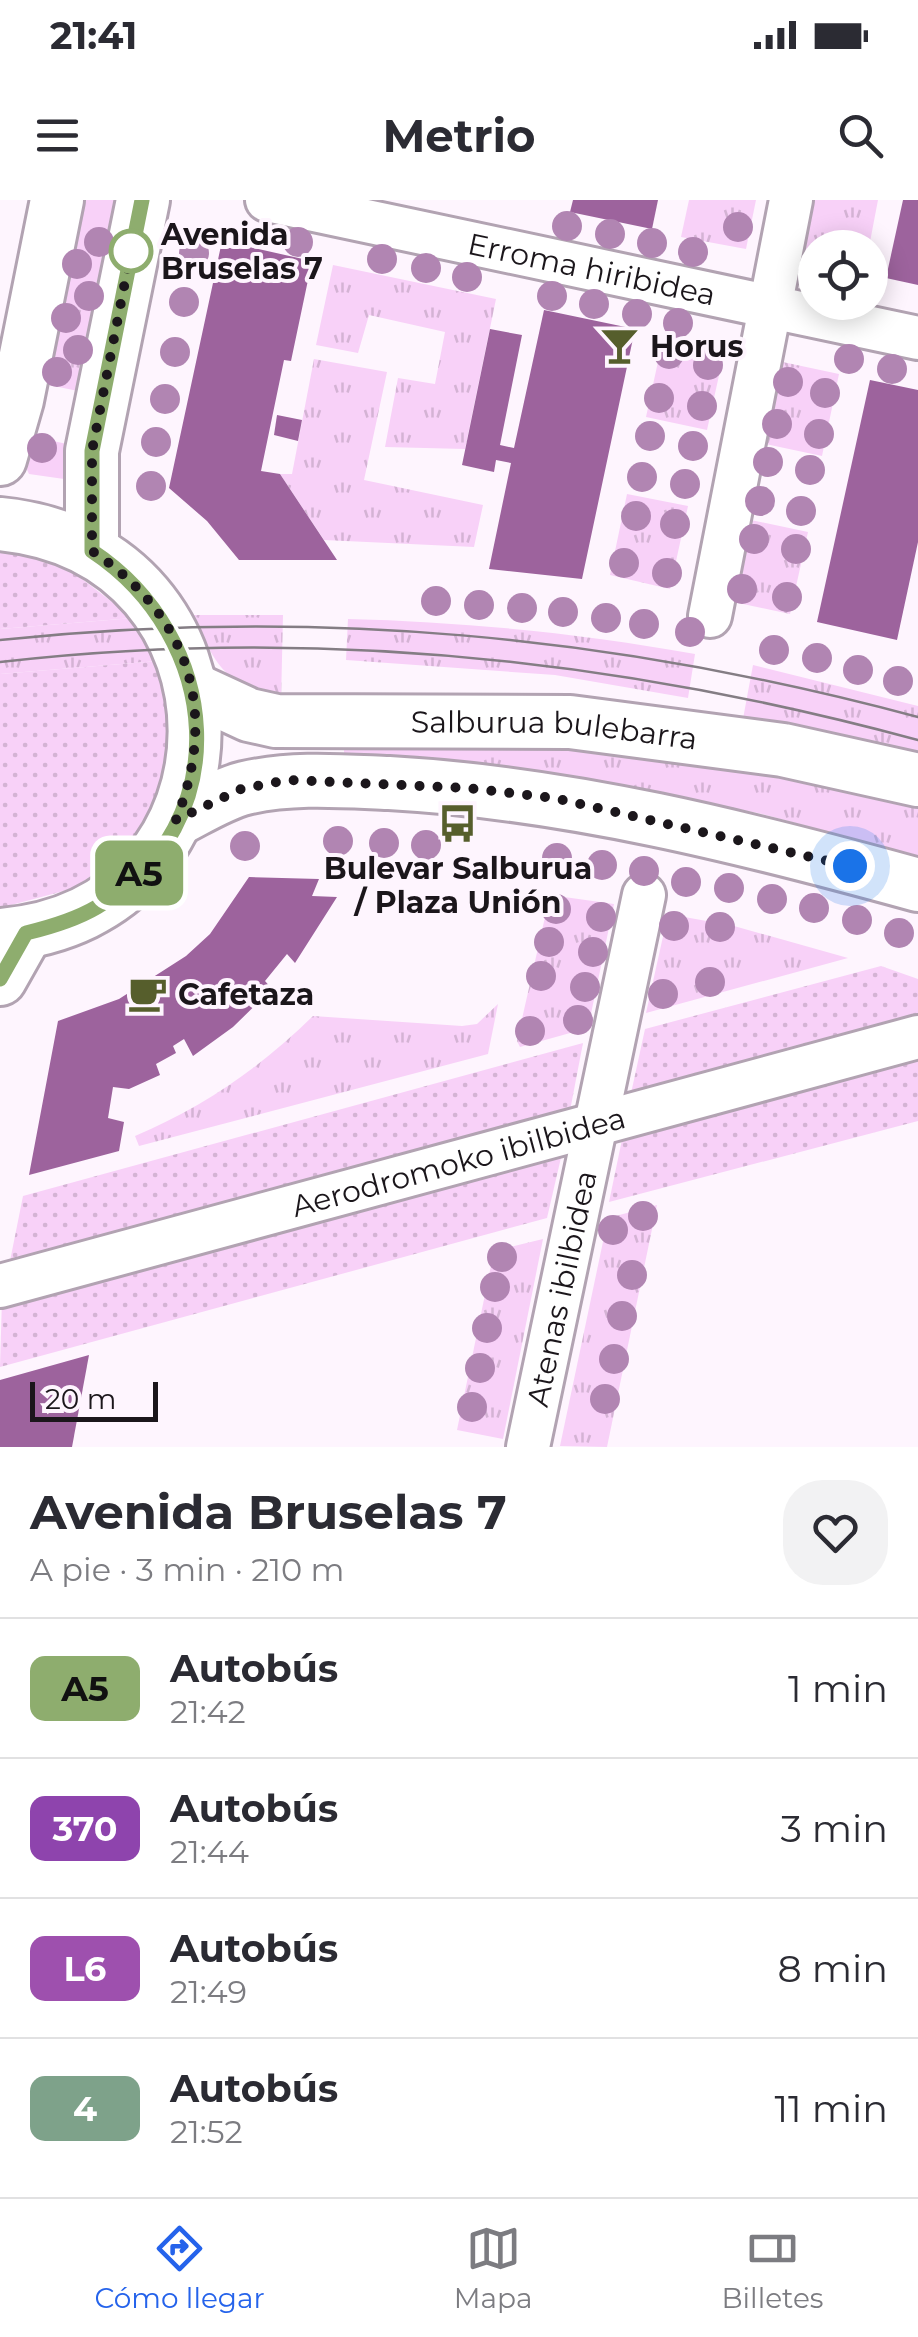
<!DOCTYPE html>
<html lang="es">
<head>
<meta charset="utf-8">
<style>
	:root { --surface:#fff; --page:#f2f2f3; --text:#2b2b33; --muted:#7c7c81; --line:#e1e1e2; --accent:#2563eb }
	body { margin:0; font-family:Montserrat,sans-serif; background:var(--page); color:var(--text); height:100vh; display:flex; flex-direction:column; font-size:38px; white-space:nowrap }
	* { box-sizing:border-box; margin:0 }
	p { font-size:32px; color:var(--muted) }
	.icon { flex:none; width:55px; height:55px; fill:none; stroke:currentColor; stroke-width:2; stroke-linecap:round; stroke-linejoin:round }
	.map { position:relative; height:1247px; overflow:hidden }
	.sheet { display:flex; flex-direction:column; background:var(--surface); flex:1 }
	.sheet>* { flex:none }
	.badge { padding:0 20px; border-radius:15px; font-size:35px; line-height:65px }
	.tools { position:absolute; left:798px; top:30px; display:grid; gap:20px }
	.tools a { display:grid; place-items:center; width:90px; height:90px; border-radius:50%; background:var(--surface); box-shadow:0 5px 25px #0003; font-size:50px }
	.scale { position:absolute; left:30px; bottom:25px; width:128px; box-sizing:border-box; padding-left:10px; border:5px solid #1b161b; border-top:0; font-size:28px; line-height:35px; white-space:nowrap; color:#1b161b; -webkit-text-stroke:8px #fef5fe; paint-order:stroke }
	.you { position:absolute; width:50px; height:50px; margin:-25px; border:8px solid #fff; border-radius:50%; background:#1a73e8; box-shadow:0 0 0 15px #1a73e833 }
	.map>.badge { position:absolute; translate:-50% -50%; box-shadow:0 0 0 5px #fff }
	.round { display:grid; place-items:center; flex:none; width:105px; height:105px; border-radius:40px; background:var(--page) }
	.headline { display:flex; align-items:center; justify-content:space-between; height:170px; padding:0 30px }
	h1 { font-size:48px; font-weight:700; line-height:75px }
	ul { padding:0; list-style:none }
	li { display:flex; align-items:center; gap:30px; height:140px; padding:0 30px; border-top:2px solid var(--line) }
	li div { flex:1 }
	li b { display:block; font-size:38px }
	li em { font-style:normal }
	li .badge { min-width:110px; font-weight:700; text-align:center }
	.status { display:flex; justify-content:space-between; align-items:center; height:70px; padding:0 50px; background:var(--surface); direction:ltr }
	.status svg { height:28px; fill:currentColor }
	header { display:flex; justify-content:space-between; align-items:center; height:130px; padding:0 30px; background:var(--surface); font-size:45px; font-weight:700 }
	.dock { display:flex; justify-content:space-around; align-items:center; height:140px; border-top:2px solid var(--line); background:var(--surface); font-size:28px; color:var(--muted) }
	.dock a { display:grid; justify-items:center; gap:5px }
	.dock .current { color:var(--accent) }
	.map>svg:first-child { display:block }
	.grass { fill:url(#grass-tufts) }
	.garden { fill:url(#garden-dots) }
	.building { fill:#9d639d }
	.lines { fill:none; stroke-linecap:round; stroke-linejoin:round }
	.minor-casing { stroke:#b2a3b2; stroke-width:48 }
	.major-casing { stroke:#b2a3b2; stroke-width:58 }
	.minor { stroke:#fff; stroke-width:42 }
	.major { stroke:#fff; stroke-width:52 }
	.tram { stroke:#847d84; stroke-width:2.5 }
	.tree { fill:#b185b2 }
	.line-casing { stroke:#fff; stroke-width:22 }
	.line { stroke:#8ead6e; stroke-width:15 }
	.walk { stroke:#1b161b; stroke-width:10; stroke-dasharray:0 18 }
	.stop-dot { fill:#fff; stroke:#8ead6e; stroke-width:5 }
	.labels { text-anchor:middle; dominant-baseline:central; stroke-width:8; stroke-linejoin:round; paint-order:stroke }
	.stop-label { font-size:30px; font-weight:bold; fill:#1b161b; stroke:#fef5fe; text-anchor:start }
	.street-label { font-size:30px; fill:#1b161b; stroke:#fef5fe }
	.poi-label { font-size:30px; font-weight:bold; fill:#1b161b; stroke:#fef5fe; text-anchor:start }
</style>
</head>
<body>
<div class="status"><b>21:41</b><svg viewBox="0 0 49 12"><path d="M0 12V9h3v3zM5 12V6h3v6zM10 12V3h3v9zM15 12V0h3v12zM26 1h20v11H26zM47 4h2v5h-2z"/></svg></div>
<header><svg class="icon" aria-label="menu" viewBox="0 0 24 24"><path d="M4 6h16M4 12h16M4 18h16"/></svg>Metrio<svg class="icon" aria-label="search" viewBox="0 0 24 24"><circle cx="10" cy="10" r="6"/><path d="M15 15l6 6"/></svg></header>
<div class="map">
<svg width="918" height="1247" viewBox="0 0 918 1247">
	<defs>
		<pattern id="grass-tufts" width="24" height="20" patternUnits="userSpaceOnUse" patternTransform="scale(2.5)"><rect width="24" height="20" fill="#f8d1f8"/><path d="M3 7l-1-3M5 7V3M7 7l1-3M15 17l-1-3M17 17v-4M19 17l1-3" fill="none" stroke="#d4b3d4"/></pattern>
		<pattern id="garden-dots" width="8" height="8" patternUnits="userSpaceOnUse" patternTransform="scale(2.5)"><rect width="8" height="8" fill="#f8d1f8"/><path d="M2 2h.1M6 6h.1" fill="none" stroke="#d4b3d4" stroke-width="1.8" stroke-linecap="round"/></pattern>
	</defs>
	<rect width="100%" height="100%" fill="#fef5fe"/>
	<!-- grass -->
	<g class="grass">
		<path d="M 75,0 L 120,0 L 83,192 L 39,183 Z"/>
		<path d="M 689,0 L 756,0 L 746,49 L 681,37 Z"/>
		<path d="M 810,0 L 878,0 L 869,47 L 815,48 L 815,64 L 798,60 Z"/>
		<path d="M 333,65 L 496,99 L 465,249 L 385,247 L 398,178 L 435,184 L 445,132 L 369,115 L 358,153 L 316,145 Z"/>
		<path d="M 664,134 L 725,148 L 707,230 L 646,217 Z"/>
		<path d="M 314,159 L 387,172 L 364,280 L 483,305 L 474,347 L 324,340 L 280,274 L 292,274 Z"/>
		<path d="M 778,161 L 839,174 L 822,256 L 761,243 Z"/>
		<path d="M 29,236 L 72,245 L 64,279 L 29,274 L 24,263 Z"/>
		<path d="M 627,294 L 688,306 L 670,389 L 610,375 Z"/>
		<path d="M 746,319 L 808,332 L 790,414 L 729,401 Z"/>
		<path d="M 192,415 L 283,415 L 281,502 C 223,481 218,469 192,415 Z"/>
		<path d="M 133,418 L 158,461 L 0,474 L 0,429 Z"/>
		<path d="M 348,419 C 465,422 580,433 695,454 L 688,498 L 555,475 L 346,460 Z"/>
		<path d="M 753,465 L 918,506 L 918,559 L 742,524 Z"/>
		<path d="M 344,541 L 612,545 L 918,600 L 918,656 L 758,613 L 647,592 L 344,559 Z"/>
		<path d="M 550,695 L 614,704 L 588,828 L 520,847 L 517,841 Z"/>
		<path d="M 668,714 L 734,726 L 848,758 L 646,813 Z"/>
		<path d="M 498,804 L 488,854 L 139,946 L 135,936 C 203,907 260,868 313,816 L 462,826 L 477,824 Z"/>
		<path d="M 657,1005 L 607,1247 L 560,1246 L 608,1018 Z"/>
		<path d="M 543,1039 L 503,1239 L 457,1230 L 494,1051 Z"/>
	</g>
	<!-- garden -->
	<g class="garden">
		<path d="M 0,348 L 60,362 L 133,418 L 0,429 Z"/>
		<path d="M 158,461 L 171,525 L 160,591 L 127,648 L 75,688 L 0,708 L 0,474 Z"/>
		<path d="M 881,766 L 918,779 L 918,822 L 630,898 L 645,829 Z"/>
		<path d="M 583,843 L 569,916 L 9,1066 L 23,996 Z"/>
		<path d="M 918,854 L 918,921 L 609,1002 L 624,930 Z"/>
		<path d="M 563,949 L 547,1018 L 0,1167 L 2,1098 Z"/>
	</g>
	<!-- building -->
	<g class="building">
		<path d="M 573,0 L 658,0 L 652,29 L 570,12 Z"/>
		<path d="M 903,0 L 918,0 L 918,85 L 886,78 Z"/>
		<path d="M 222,41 L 312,61 L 291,161 L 284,160 L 261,271 L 280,274 L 337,360 L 239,360 L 207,321 L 169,288 Z"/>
		<path d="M 544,110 L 635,129 L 582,379 L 489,369 L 511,263 L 496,260 L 494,272 L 462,265 L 490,129 L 522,135 L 500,245 L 514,248 Z"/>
		<path d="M 870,180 L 918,190 L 918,342 L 897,440 L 817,422 Z"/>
		<path d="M 277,215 L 302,220 L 298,241 L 274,235 Z"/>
		<path d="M 249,677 L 319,679 L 312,696 L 337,697 L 295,763 L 287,754 L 265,781 L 272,789 L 233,827 L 193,856 L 184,839 L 173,846 L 176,853 L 156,864 L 160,875 L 129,889 L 113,887 L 108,918 L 124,922 L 119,951 L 29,975 L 58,821 L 119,799 L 186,756 L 210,734 Z"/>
		<path d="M 89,1155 L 72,1247 L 0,1247 L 0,1180 Z"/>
	</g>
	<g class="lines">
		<defs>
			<g id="minor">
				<path id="s1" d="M 267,0 L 918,138"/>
				<path d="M 710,416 L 791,0"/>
				<path id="s2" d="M 0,1086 L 918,837"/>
				<path id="s3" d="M 528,1247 L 644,695"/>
			</g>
			<g id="major">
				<path d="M 0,259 L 17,200 L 57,0"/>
				<path d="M 0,324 C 260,349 259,715 0,735"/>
				<path d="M 92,351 L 92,251 L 143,0"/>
				<path id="s4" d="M 193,489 L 249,515 L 276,521 L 570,522 L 783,550 L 918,580"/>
				<path d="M 176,620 C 198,609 221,594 245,588 C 293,577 340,581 389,583 C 569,593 744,637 918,685"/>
				<path d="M 0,779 L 26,733"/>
			</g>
		</defs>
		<!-- minor casing -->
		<use href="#minor" class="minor-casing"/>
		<!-- major casing -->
		<use href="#major" class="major-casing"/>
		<!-- minor -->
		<use href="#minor" class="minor"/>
		<!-- major -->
		<use href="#major" class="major"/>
		<!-- tram -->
		<g class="tram">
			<path d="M 0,440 C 314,407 613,435 918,517"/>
			<path d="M 0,462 C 309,426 619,459 918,540"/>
		</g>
	</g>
	<!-- trees -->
	<g class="tree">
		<circle cx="567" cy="26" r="15"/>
		<circle cx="738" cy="27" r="15"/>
		<circle cx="610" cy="34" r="15"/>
		<circle cx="99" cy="42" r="15"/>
		<circle cx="298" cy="42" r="15"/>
		<circle cx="652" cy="43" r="15"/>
		<circle cx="693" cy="52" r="15"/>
		<circle cx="194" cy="53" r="15"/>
		<circle cx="382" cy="59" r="15"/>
		<circle cx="77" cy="64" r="15"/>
		<circle cx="426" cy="68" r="15"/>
		<circle cx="467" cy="77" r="15"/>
		<circle cx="89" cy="96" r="15"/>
		<circle cx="552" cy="96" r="15"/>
		<circle cx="184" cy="102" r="15"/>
		<circle cx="594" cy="104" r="15"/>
		<circle cx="637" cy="114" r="15"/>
		<circle cx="66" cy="118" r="15"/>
		<circle cx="678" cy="123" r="15"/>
		<circle cx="78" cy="150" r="15"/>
		<circle cx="175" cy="152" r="15"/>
		<circle cx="669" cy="154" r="15"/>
		<circle cx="849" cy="159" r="15"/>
		<circle cx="708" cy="165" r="15"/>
		<circle cx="892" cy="169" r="15"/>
		<circle cx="57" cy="172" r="15"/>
		<circle cx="788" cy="182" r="15"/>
		<circle cx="825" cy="193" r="15"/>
		<circle cx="659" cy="198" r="15"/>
		<circle cx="165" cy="199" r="15"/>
		<circle cx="702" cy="206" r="15"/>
		<circle cx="777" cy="224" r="15"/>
		<circle cx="819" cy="234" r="15"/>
		<circle cx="650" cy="236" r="15"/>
		<circle cx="156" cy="242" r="15"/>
		<circle cx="693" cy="246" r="15"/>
		<circle cx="42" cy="248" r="15"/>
		<circle cx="768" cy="262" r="15"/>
		<circle cx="810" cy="270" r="15"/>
		<circle cx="642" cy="277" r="15"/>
		<circle cx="685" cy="284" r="15"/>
		<circle cx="151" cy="286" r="15"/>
		<circle cx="760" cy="301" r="15"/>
		<circle cx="801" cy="311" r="15"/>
		<circle cx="636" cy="316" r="15"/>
		<circle cx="675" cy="324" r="15"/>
		<circle cx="754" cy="339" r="15"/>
		<circle cx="796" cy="349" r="15"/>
		<circle cx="624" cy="363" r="15"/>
		<circle cx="667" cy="373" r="15"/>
		<circle cx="742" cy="389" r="15"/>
		<circle cx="787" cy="397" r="15"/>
		<circle cx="436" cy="401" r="15"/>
		<circle cx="479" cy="405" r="15"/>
		<circle cx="522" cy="408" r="15"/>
		<circle cx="563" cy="412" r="15"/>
		<circle cx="606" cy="418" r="15"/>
		<circle cx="644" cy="424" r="15"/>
		<circle cx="690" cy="432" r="15"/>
		<circle cx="774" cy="450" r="15"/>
		<circle cx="817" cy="458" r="15"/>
		<circle cx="858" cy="470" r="15"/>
		<circle cx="898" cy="481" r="15"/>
		<circle cx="338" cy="641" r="15"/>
		<circle cx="384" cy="643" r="15"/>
		<circle cx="426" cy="645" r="15"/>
		<circle cx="245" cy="646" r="15"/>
		<circle cx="557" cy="658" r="15"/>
		<circle cx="602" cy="665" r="15"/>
		<circle cx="644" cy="671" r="15"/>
		<circle cx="686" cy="682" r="15"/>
		<circle cx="729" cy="688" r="15"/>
		<circle cx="772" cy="699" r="15"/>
		<circle cx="814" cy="708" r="15"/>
		<circle cx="556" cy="709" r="15"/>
		<circle cx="601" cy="717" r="15"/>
		<circle cx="857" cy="720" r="15"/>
		<circle cx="674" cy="726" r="15"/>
		<circle cx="720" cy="727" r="15"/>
		<circle cx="899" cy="733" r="15"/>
		<circle cx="549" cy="742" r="15"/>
		<circle cx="593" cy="752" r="15"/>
		<circle cx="541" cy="776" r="15"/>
		<circle cx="710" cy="782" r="15"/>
		<circle cx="585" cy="787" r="15"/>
		<circle cx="663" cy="794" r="15"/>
		<circle cx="578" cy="820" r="15"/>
		<circle cx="530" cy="831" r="15"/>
		<circle cx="643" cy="1016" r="15"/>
		<circle cx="613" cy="1030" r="15"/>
		<circle cx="502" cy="1057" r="15"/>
		<circle cx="632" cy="1075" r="15"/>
		<circle cx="495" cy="1087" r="15"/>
		<circle cx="622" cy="1116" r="15"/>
		<circle cx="487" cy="1128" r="15"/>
		<circle cx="614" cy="1159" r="15"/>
		<circle cx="480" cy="1168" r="15"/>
		<circle cx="605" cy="1199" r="15"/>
		<circle cx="472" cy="1207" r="15"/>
	</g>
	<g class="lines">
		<defs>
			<path id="line" d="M 0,779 L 26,733 C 51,727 75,720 97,707 C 239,624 222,437 92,351 L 92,251 L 142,0"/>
		</defs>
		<!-- line casing -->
		<use href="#line" class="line-casing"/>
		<!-- line -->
		<use href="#line" class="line"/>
		<!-- walk -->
		<path class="walk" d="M 131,51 L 92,251 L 92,351 C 190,416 219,512 176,620 L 241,589 L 288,580 L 467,588 L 554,598 L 850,666"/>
	</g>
	<!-- icons -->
	<defs>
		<symbol id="bar-bare" viewBox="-9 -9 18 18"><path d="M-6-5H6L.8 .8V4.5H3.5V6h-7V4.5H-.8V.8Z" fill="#565e2c" stroke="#fef5fe" stroke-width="2.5" paint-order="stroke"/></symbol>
		<symbol id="bus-bare" viewBox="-9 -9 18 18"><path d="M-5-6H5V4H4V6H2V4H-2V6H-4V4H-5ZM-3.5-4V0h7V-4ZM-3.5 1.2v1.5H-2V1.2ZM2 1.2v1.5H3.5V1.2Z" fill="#565e2c" stroke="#fef5fe" stroke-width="2.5" paint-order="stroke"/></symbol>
		<symbol id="cafe-bare" viewBox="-9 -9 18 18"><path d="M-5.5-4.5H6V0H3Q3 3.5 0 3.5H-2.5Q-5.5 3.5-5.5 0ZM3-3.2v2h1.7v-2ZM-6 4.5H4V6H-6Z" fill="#565e2c" stroke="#fef5fe" stroke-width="2.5" paint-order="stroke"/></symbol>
	</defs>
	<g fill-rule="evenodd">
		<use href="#bar-bare" x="592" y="118" width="55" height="55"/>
		<use href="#bus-bare" x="430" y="596" width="55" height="55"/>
		<use href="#cafe-bare" x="120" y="766" width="55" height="55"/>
	</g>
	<!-- markers -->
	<circle class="stop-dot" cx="131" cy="51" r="20"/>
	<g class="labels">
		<!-- stop labels -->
		<g class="stop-label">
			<text x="161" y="34">Avenida<tspan x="161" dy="34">Bruselas 7</tspan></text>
		</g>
		<!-- street labels -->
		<g class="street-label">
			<text stroke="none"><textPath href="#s1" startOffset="332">Erroma hiribidea</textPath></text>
			<text stroke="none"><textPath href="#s4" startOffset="368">Salburua bulebarra</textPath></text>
			<text stroke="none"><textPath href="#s2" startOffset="475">Aerodromoko ibilbidea</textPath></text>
			<text stroke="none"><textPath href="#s3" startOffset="162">Atenas ibilbidea</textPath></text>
		</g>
		<!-- poi labels -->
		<g class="poi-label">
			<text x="650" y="146">Horus</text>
			<text x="458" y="668" text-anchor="middle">Bulevar Salburua<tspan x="458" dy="34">/ Plaza Unión</tspan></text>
			<text x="178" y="794">Cafetaza</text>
		</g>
	</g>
</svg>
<div class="tools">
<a><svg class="icon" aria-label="locate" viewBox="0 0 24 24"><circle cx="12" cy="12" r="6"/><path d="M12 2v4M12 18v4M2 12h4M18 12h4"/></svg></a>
</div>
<div class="scale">20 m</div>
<div class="you" style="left:850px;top:666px"></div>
<b class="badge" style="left:139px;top:673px;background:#8ead6e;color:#111">A5</b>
</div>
<section class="sheet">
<div class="headline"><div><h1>Avenida Bruselas 7</h1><p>A pie · 3 min · 210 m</p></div><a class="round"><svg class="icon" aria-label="heart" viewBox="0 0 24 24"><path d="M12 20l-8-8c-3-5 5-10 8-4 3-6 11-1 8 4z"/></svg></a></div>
<ul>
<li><span class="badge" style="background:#8ead6e;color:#111">A5</span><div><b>Autobús</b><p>21:42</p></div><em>1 min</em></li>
<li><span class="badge" style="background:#8e44ad;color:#fff">370</span><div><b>Autobús</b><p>21:44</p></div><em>3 min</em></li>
<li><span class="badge" style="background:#9e50ae;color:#fff">L6</span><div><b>Autobús</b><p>21:49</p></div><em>8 min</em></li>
<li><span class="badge" style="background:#7ea28a;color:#fff">4</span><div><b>Autobús</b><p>21:52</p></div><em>11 min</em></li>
</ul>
</section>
<nav class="dock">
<a class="current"><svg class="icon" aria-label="directions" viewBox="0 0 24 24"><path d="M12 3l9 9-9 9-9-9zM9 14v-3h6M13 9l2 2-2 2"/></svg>Cómo llegar</a>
<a><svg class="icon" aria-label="map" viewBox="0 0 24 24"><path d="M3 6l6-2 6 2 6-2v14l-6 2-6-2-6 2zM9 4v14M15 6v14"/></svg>Mapa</a>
<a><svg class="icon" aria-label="tickets" viewBox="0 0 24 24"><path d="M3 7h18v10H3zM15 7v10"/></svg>Billetes</a>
</nav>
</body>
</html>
